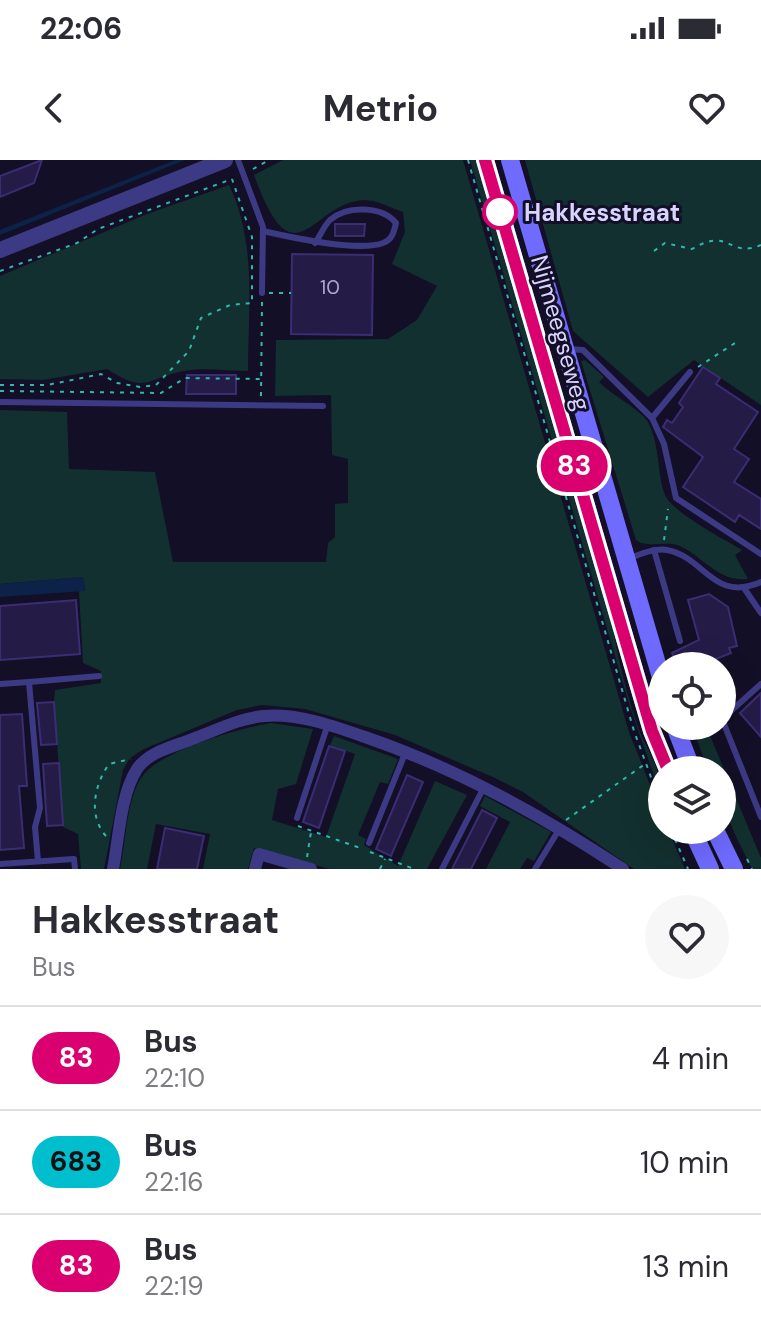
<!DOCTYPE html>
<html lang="en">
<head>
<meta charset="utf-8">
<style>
	:root { --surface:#fff; --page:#f7f7f7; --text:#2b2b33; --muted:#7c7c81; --line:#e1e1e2 }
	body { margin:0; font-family:"DM Sans",sans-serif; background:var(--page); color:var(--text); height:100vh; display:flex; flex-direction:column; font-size:30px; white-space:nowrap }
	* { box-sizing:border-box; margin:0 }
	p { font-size:26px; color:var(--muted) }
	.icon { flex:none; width:44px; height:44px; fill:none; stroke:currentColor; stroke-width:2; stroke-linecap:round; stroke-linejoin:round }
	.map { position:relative; height:709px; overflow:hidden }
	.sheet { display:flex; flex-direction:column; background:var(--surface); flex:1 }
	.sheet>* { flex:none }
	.badge { padding:0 16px; border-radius:26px; font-size:28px; line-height:52px }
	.controls { position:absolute; left:648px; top:492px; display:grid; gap:16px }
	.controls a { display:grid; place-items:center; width:88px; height:88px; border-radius:50%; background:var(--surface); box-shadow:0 8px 32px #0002; font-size:40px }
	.map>.badge { position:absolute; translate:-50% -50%; box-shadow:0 0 0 4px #fff }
	.round { display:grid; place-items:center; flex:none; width:84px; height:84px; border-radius:42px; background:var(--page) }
	.summary { display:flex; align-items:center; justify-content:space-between; height:136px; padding:0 32px }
	h1 { font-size:38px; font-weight:700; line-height:60px }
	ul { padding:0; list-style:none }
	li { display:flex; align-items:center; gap:24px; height:104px; padding:0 32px; border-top:2px solid var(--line) }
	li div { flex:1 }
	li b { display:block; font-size:30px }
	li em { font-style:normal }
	li .badge { min-width:88px; font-weight:700; text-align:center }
	.status { display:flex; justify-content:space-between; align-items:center; height:56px; padding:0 40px; background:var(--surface); direction:ltr }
	.status svg { height:22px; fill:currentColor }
	header { display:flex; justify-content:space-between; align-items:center; height:104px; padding:0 32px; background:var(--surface); font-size:36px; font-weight:700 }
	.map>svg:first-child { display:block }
	.green { fill:#12302f }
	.water { fill:#0c2248 }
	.building { fill:#241b47; stroke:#3b2d73; stroke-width:2 }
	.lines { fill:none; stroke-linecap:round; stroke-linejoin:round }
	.path { stroke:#2fb8b0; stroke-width:2; stroke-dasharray:4 6; stroke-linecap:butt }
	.service { stroke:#3d3a85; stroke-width:6 }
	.minor { stroke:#3d3a85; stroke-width:12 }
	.tertiary { stroke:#3d3a85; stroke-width:16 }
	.secondary { stroke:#6f6bff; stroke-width:18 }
	.line-casing { stroke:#fff; stroke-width:18 }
	.line { stroke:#da0070; stroke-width:12 }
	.stop-dot { fill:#fff; stroke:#da0070; stroke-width:4 }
	.labels { text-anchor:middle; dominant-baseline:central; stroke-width:6; stroke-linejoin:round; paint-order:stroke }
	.number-label { font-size:20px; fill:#aca6d1 }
	.stop-label { font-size:24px; font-weight:bold; fill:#d9d4ff; stroke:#130f26; text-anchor:start }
	.street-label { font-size:24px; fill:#d9d4ff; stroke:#130f26 }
</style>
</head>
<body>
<div class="status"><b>22:06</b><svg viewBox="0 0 49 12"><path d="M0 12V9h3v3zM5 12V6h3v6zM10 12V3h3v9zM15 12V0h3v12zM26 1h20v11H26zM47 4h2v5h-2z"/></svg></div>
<header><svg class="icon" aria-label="back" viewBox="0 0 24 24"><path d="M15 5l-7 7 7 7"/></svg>Metrio<svg class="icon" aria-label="heart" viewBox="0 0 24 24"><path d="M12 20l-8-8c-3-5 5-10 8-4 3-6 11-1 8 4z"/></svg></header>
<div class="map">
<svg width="761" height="709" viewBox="0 0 761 709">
	<rect width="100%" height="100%" fill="#130f26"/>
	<!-- green -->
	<g class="green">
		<path d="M 283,0 L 463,0 L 629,572 L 662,655 L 662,670 L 668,670 L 685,709 L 634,709 L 523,632 L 495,618 L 395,575 L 305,549 L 262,545 L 237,550 L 144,589 L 130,598 L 123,610 L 104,709 L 81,709 L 78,674 L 63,667 L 54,541 L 55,530 L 101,523 L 101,511 L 83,503 L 79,431 L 85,430 L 83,417 L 0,424 L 0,250 L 67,252 L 69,309 L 155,312 L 173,402 L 326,402 L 328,383 L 335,377 L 335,344 L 348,343 L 348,299 L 332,295 L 331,235 L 275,236 L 276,180 L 388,179 L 417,160 L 437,126 L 392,104 L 405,72 L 403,52 C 393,49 383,43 373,41 C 314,31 297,134 254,15 Z"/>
		<path d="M 470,0 L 479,0 L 610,450 C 616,489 624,526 637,564 C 647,593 662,606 662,639 L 630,547 Z"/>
		<path d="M 525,0 L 761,0 L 761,245 L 694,200 L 648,237 L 573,171 Z"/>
		<path d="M 229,25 C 257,82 248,148 248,211 C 227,211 204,207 184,211 C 146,218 147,235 107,209 L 43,220 L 0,219 L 0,116 L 147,54 Z"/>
		<path d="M 585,200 L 604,217 L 599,222 C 612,236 638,247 648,262 C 660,284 657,315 665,335 C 673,353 724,379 742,390 L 735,395 L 748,419 C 718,422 705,398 680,386 C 666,380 648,389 636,380 L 581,201 Z"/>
		<path d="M 271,563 L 313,569 L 296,624 L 278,629 L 272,660 L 326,677 L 355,594 L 330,585 L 334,576 L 398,599 L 388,624 L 380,622 L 358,675 L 366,679 L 364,685 L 398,706 L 435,621 L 467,635 L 427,709 L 329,709 L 254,688 L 248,709 L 203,709 L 210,674 L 156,664 L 147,709 L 120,709 C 126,682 126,642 141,618 C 158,591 240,568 271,563 Z"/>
		<path d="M 692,566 L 706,566 L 761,698 L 761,709 L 752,709 C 733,669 722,656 722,610 L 708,610 Z"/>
		<path d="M 485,636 L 551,672 L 534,701 L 527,698 L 520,709 L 486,709 L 510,662 L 480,646 Z"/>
	</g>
	<!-- water -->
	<g class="water">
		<path d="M 175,0 L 185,0 L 0,75 L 0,70 Z"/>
		<path d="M 83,417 L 85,431 L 0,437 L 0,424 Z"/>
	</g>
	<!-- building -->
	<g class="building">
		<path d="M 42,0 L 34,23 L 0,37 L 0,16 Z"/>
		<path d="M 335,64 L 365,64 L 364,76 L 335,76 Z"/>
		<path d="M 292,94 L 373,95 L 372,175 L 291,174 Z"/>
		<path d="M 703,207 L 720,218 L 716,224 L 758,252 L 734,289 L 749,299 L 734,322 L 761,339 L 761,369 L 739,355 L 735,362 L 683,327 L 703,297 L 663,267 L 667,260 L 672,263 L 683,247 L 679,243 Z"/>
		<path d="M 187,215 L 236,215 L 236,234 L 186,234 Z"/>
		<path d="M 709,434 L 728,447 L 737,486 L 729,488 L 731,493 L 699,506 L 678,506 L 672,493 L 699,480 L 688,440 Z"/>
		<path d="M 76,440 L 80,494 L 0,500 L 0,446 Z"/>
		<path d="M 761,533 L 761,577 L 740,553 Z"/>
		<path d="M 54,542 L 57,584 L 41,585 L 37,543 Z"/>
		<path d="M 22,554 L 27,626 L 19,626 L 24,688 L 0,690 L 0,555 Z"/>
		<path d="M 329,586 L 345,591 L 319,668 L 303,662 Z"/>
		<path d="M 59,603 L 63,665 L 47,666 L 43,604 Z"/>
		<path d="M 407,615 L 423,622 L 391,696 L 376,689 Z"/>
		<path d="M 482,650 L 497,658 L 471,709 L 452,709 Z"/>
		<path d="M 165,668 L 204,676 L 197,709 L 157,709 Z"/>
	</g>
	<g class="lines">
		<!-- path -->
		<g class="path">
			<path d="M 468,0 L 634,571 L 662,647"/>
			<path d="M 253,9 L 269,0"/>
			<path d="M 654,91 L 665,83 L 692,89 C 731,66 728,99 761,85"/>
			<path d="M 0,111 L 77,83 L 98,69 L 232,19"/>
			<path d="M 269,133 L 291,133"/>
			<path d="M 698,207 L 735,183"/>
			<path d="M 0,225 L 47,225 L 101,214 L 117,223 L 140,227 L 156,225 L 189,191 L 201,158 L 230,145 L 252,143 L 252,77 L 232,19"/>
			<path d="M 0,231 L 161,233 L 185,218 L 261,219"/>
			<path d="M 261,236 L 262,142"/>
			<path d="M 664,380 L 668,349"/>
			<path d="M 722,649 L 727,662"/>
			<path d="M 566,660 L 645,604"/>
			<path d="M 298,666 L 360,688"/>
			<path d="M 671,670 L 688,709"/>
			<path d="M 106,676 C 88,656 94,625 109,604 L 131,599"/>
			<path d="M 370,692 L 414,709"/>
			<path d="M 307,697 L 311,672"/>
			<path d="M 747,699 L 752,709"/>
			<path d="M 380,709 L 385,699"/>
		</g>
		<!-- service -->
		<g class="service">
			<path d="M 238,0 L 263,67 L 262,133"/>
			<path d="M 263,71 C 289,77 359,92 383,83 C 392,80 394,72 396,63 C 382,46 347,45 330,60 C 324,66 320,76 315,83"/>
			<path d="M 570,189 L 583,190 L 652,258 L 664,284 L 676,338 L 761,394"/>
			<path d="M 0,242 L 323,246"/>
			<path d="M 652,258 L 690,212"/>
			<path d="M 654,390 L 680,481"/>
			<path d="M 630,398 C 641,394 655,388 667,390 C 705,397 713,443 761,422"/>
			<path d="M 744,428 L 761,453"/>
			<path d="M 0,524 L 29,522"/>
			<path d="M 761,524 L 722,559 L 761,657"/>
			<path d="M 297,658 L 328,564"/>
			<path d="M 369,683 L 406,591"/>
			<path d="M 38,701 L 35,667 L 40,648 L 29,522 L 99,516"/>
			<path d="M 0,704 L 74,699 L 75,709"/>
			<path d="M 442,709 L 484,627"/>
			<path d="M 535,709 L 560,668"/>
		</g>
		<!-- minor -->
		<g class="minor">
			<path d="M 113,709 C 119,678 120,636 137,609 C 149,591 176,586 195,578 C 217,570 240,558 264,556 C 298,553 333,566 365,577 C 458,609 541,655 623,709"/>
			<path d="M 255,709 L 259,694 L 311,709"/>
		</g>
		<!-- tertiary -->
		<path class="tertiary" d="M 0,90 L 225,0"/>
		<!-- secondary -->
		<g class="secondary">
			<path d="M 485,0 L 652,571 L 668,610"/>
			<path d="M 510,0 L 662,521"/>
			<path d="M 675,566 L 692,610"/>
			<path d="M 692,670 L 710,709"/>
			<path d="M 715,670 L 734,709"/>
		</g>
	</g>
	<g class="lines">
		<defs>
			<path id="line" d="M 485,0 L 652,571 L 668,610"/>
		</defs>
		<!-- line casing -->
		<use href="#line" class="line-casing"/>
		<!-- line -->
		<use href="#line" class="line"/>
	</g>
	<!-- markers -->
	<circle class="stop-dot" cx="500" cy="52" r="16"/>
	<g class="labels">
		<!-- number labels -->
		<g class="number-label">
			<text x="330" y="127">10</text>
		</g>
		<!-- stop labels -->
		<g class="stop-label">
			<text x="524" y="52">Hakkesstraat</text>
		</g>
		<!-- street labels -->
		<g class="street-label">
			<text transform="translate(561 173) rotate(74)">Nijmeegseweg</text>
		</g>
	</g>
</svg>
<div class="controls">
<a><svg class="icon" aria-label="locate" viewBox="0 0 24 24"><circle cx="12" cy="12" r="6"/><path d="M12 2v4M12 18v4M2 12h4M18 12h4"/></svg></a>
<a><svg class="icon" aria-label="layers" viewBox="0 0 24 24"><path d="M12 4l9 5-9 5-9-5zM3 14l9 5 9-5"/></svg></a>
</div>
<b class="badge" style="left:574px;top:306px;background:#da0070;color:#fff">83</b>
</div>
<section class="sheet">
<div class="summary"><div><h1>Hakkesstraat</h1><p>Bus</p></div><a class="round"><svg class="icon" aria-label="heart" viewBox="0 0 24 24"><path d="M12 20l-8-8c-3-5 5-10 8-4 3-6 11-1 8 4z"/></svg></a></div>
<ul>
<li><span class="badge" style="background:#da0070;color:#fff">83</span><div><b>Bus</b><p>22:10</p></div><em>4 min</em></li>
<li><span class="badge" style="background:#00becd;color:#111">683</span><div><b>Bus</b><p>22:16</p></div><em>10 min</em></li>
<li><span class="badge" style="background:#da0070;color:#fff">83</span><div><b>Bus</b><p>22:19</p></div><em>13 min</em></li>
</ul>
</section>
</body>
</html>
